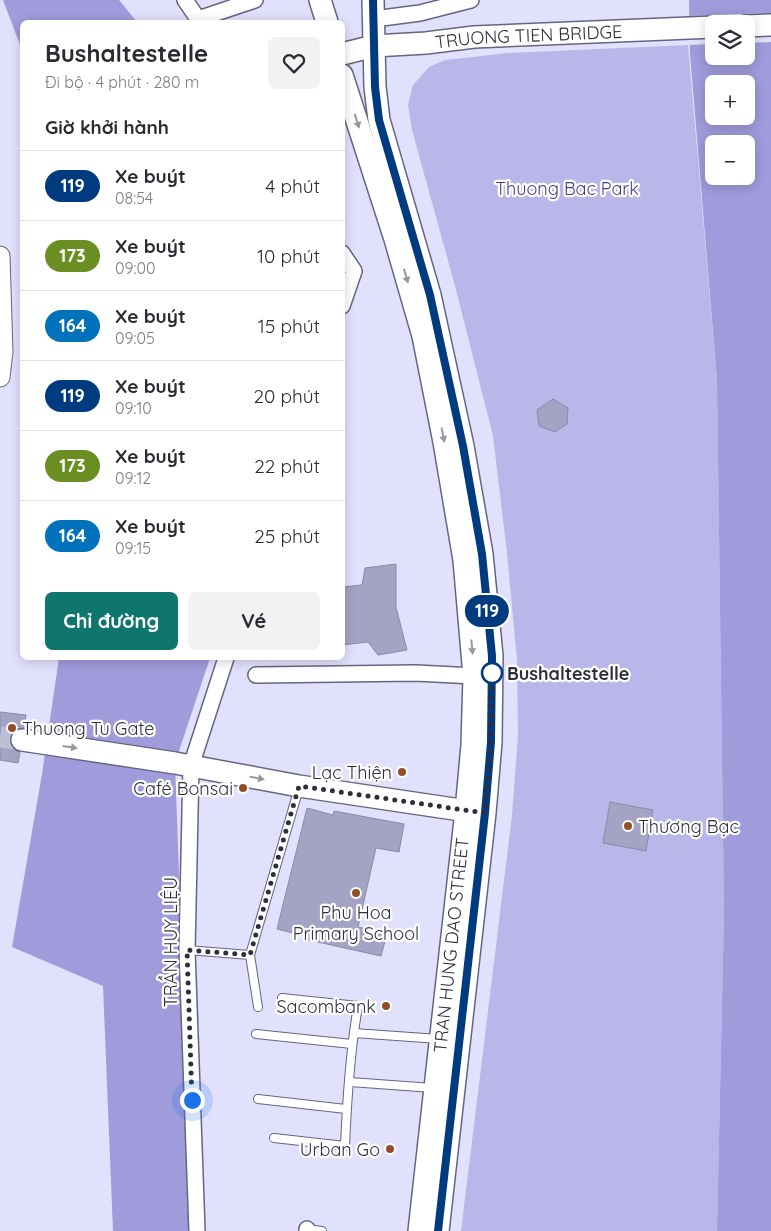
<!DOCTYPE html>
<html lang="vi">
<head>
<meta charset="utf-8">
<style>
	:root { --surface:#fff; --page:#f2f2f3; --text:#2b2b33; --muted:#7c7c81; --line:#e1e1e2; --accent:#0f766e }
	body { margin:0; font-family:Quicksand,sans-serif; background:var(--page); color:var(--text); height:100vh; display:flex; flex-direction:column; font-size:19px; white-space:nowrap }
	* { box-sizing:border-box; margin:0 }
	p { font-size:16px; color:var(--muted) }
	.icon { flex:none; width:28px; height:28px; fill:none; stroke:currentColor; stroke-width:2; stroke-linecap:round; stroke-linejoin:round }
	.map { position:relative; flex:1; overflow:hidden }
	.panel { position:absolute; left:20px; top:20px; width:325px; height:640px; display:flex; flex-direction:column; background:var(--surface); border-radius:8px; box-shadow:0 2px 12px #0003 }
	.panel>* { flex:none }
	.badge { padding:0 10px; border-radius:16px; font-size:18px; line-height:32px }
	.buttons { position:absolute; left:705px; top:15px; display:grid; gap:10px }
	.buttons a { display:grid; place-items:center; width:50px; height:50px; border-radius:8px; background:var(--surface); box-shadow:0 2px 12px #0003; font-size:25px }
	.you { position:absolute; width:25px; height:25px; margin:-12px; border:4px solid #fff; border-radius:50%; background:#1a73e8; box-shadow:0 0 0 8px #1a73e833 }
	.map>.badge { position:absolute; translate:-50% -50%; box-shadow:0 0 0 2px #fff }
	h2 { padding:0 25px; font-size:19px; line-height:45px }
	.round { display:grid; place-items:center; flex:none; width:52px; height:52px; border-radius:8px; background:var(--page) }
	.overview { display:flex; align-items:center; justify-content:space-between; height:85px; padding:0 25px }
	h1 { font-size:24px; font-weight:700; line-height:38px }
	.button { display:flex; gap:10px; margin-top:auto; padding:10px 25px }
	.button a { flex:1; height:58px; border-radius:8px; background:var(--accent); color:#fff; font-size:20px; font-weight:700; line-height:58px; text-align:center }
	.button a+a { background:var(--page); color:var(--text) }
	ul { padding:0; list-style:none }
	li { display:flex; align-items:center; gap:15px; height:70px; padding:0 25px; border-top:1px solid var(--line) }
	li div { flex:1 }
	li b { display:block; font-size:19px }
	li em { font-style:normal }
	li .badge { min-width:55px; font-weight:700; text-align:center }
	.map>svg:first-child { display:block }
	.green { fill:#b9b7e9 }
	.water { fill:#a09bdb; fill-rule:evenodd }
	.pier { fill:#e2e1fd }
	.building { fill:#a4a3c3; stroke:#8b89a9 }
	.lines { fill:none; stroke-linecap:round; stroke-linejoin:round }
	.secondary-tunnel { stroke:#bebdd6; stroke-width:21; stroke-dasharray:21 11; stroke-linecap:butt }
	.service-casing { stroke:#666482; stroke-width:10 }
	.minor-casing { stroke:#666482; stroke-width:18 }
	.tertiary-casing { stroke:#666482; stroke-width:21 }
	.secondary-casing { stroke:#666482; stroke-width:24 }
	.service { stroke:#fff; stroke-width:8 }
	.minor { stroke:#fff; stroke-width:15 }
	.tertiary { stroke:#fff; stroke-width:19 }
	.secondary { stroke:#fff; stroke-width:21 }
	.oneway { fill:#97979e }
	.line-casing { stroke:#fff; stroke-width:11 }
	.line { stroke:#003b80; stroke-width:8 }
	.walk { stroke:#2f2f3c; stroke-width:5; stroke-dasharray:0 9 }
	.stop-dot { fill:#fff; stroke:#003b80; stroke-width:2.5 }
	.poi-dot { fill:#944e26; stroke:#fff; stroke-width:2 }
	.labels { text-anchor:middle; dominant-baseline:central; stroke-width:4.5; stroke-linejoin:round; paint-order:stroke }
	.street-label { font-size:18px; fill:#2f2f3c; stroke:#fff }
	.park-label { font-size:18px; fill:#493d89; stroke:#fff }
	.stop-label { font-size:18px; font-weight:bold; fill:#2f2f3c; stroke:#fff; text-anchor:start }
	.poi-label { font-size:18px; fill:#2f2f3c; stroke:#fff; text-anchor:end }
</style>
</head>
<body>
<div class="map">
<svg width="771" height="1231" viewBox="0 0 771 1231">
	<rect width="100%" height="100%" fill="#e2e1fd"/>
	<!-- green -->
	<path class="green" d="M 688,45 L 717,380 L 724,912 L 717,1231 L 461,1231 L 512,815 L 518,735 L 517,660 L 507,553 L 493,436 L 455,286 L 412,130 L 408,105 L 413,85 L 429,67 L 445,60 L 508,53 Z"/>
	<!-- water -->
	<g class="water">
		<path d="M 3,0 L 119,0 L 137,22 L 22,22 L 22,50 Z"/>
		<path d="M 689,0 L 771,0 L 771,1231 L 717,1231 L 724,912 L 717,380 L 690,54 ZM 714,24 L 746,24 L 746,56 L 714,56 ZM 714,84 L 746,84 L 746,116 L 714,116 ZM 714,144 L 746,144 L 746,176 L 714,176 Z"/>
		<path d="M 59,658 L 210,658 L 175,763 L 192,1231 L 113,1231 L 103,986 L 12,947 L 42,774 Z"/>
	</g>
	<!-- pier -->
	<path class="pier" d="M 771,13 L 771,42 L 746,43 L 746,24 L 714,24 L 714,44 L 688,45 L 687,16 Z"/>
	<!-- building -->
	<g class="building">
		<path d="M 553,399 L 568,408 L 567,424 L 555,432 L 539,426 L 537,410 Z"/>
		<path d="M 396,564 L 396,607 L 407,650 L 378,655 L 368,642 L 342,645 L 342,587 L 362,585 L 365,568 Z"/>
		<path d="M 0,712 L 26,715 L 24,728 L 17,729 L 12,733 L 10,738 L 11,745 L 15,750 L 20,752 L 18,763 L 0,760 Z"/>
		<path d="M 610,802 L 653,810 L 646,851 L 603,843 Z"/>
		<path d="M 307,808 L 333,815 L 334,811 L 404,824 L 399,852 L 376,848 L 358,927 L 387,934 L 381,956 L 304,939 L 305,936 L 277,929 Z"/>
	</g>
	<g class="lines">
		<!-- secondary-tunnel -->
		<path class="secondary-tunnel" d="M 0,737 L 22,740"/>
		<defs>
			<g id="service">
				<path d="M 187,950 L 250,955"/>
				<path d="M 258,1007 L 250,955 L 299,788"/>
				<path d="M 354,1033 L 439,1039"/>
				<path d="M 256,1034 L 352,1044"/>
				<path d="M 350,1082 L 433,1088"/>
				<path d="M 258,1099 L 346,1109"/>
				<path d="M 274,1138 L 345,1146 C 347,1099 350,1052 358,1006 L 282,998"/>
				<path d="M 307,1229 L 322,1231"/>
			</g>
			<g id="minor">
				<path d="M 185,0 L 200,22"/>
				<path d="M 198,19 L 255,0"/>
				<path d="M 374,19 L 420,13 L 471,0"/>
				<path d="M 342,253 L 354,271 L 342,306"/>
				<path d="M 256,675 L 416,673 L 474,676"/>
				<path d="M 197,1231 L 187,950 L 191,766 L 226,658"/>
				<path d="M 307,1231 L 307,1229"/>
			</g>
			<path id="tertiary" d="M 0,256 L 3,352 L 0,377"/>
			<g id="secondary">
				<path d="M 320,0 L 327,22"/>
				<path d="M 373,0 L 375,87 L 379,120 L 430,295 L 463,446 L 482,554 L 492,656 L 491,742 L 485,813 L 438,1231"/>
				<path d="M 746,26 L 771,25"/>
				<path id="s1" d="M 342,54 L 374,46 L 426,43 L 474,37 L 714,27"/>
				<path d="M 342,75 L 395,239 L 423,336 L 444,442 L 464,560 L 474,676 L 472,745 L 466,811 L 419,1231"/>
				<path d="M 22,740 L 175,763 L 299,786 L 481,813"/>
			</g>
		</defs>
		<!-- service casing -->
		<use href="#service" class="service-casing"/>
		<!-- minor casing -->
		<use href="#minor" class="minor-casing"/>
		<!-- tertiary casing -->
		<use href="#tertiary" class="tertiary-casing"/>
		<!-- secondary casing -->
		<use href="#secondary" class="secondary-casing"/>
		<!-- service -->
		<use href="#service" class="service"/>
		<!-- minor -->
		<use href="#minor" class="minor"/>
		<!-- tertiary -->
		<use href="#tertiary" class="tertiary"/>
		<!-- secondary -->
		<use href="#secondary" class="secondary"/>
	</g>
	<!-- one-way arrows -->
	<defs><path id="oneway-solid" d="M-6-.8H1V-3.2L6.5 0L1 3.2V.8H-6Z" transform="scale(1.25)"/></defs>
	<g class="oneway">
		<use href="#oneway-solid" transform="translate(357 121) rotate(72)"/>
		<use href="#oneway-solid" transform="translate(406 276) rotate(74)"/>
		<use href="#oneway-solid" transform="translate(443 435) rotate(79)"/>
		<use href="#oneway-solid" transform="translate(472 647) rotate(85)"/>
		<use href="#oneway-solid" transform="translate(70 747) rotate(8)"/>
		<use href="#oneway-solid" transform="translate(257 778) rotate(10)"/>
	</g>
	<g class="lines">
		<defs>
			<path id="line" d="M 373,0 L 375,87 L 379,120 L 430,295 L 463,446 L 482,554 L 492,656 L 491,742 L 485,813 L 438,1231"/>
		</defs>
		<!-- line casing -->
		<use href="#line" class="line-casing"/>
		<!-- line -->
		<use href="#line" class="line"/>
		<!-- walk -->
		<path class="walk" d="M 192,1100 L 187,950 L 250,955 L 299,786 L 485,813 L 491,742 L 492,673"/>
	</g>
	<!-- markers -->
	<circle class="stop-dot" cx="492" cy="673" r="10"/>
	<g class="poi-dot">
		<circle cx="12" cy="728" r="5"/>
		<circle cx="402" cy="772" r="5"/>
		<circle cx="243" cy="788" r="5"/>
		<circle cx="628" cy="826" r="5"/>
		<circle cx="356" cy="893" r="5"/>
		<circle cx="386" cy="1006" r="5"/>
		<circle cx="390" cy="1149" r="5"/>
	</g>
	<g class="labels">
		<!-- street labels -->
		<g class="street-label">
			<text stroke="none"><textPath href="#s1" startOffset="188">TRUONG TIEN BRIDGE</textPath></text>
			<text transform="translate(170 942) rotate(-90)">TRẦN HUY LIỆU</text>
			<text transform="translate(451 945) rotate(-84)">TRAN HUNG DAO STREET</text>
		</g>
		<!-- park labels -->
		<g class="park-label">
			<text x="567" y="188">Thuong Bac Park</text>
		</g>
		<!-- stop labels -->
		<g class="stop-label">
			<text x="507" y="673">Bushaltestelle</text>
		</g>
		<!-- poi labels -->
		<g class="poi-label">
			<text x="22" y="728" text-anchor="start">Thuong Tu Gate</text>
			<text x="392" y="772">Lạc Thiện</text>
			<text x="233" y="788">Café Bonsai</text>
			<text x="638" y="826" text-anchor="start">Thương Bạc</text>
			<text x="356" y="912" text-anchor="middle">Phu Hoa<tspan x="356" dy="21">Primary School</tspan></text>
			<text x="376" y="1006">Sacombank</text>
			<text x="380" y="1149">Urban Go</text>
		</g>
	</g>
</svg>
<div class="buttons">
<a><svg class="icon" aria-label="layers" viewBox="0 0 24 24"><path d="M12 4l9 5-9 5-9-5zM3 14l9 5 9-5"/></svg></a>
<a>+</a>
<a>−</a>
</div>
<div class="you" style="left:192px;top:1100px"></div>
<b class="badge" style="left:487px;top:611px;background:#003b80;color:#fff">119</b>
<section class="panel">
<div class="overview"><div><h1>Bushaltestelle</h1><p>Đi bộ · 4 phút · 280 m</p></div><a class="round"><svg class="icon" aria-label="heart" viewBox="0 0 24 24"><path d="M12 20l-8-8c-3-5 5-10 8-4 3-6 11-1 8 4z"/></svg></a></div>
<h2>Giờ khởi hành</h2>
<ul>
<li><span class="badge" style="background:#003b80;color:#fff">119</span><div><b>Xe buýt</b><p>08:54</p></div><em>4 phút</em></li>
<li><span class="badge" style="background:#6b8e23;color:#fff">173</span><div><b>Xe buýt</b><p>09:00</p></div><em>10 phút</em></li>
<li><span class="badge" style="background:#0072bc;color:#fff">164</span><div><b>Xe buýt</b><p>09:05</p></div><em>15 phút</em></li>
<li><span class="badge" style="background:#003b80;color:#fff">119</span><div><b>Xe buýt</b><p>09:10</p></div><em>20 phút</em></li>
<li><span class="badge" style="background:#6b8e23;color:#fff">173</span><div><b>Xe buýt</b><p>09:12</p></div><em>22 phút</em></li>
<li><span class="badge" style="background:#0072bc;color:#fff">164</span><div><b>Xe buýt</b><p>09:15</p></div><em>25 phút</em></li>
</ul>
<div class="button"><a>Chỉ đường</a><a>Vé</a></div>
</section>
</div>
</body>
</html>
